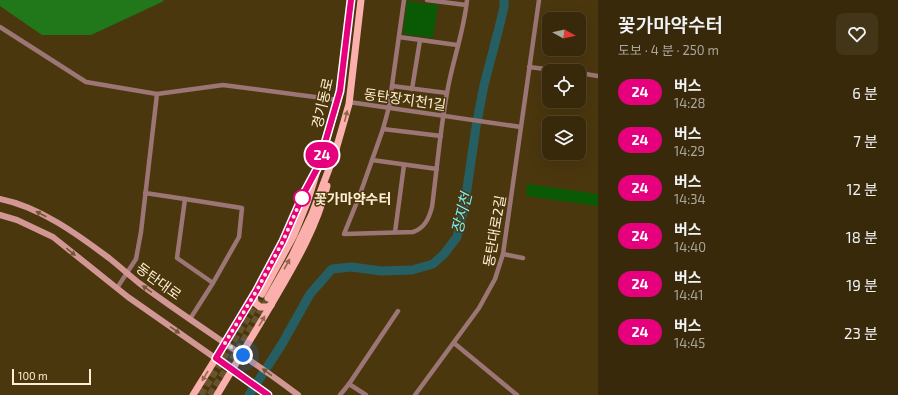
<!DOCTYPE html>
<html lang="ko">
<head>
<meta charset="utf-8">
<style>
	:root { --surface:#38290a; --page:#433518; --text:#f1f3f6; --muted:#aba69c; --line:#52452b }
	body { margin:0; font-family:"Exo 2","Noto Sans KR",sans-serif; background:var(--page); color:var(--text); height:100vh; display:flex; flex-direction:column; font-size:15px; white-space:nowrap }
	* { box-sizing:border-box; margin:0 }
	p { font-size:13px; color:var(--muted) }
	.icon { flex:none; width:22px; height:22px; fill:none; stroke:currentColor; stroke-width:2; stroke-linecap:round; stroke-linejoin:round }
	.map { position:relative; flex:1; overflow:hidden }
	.drawer { display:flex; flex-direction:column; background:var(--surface); width:300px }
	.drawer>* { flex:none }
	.badge { padding:0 8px; border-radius:13px; font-size:14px; line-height:26px }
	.needle { width:26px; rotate:98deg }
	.tools { position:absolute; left:542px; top:12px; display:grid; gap:8px }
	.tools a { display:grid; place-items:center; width:44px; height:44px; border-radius:8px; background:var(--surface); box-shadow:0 4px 16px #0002,0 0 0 1px var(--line); font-size:20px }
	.scale { position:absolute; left:12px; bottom:10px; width:79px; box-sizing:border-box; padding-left:4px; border:2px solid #ffefd2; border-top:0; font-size:11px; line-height:14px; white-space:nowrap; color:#ffefd2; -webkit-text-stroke:3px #4b370e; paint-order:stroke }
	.you { position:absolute; width:20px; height:20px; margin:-10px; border:3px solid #fff; border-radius:50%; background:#1a73e8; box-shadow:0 0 0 6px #1a73e833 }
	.map>.badge { position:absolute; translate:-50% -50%; box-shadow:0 0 0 2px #fff }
	.round { display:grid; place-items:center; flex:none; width:42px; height:42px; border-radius:8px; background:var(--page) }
	.summary { display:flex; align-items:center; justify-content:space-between; height:68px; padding:0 20px }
	h1 { font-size:19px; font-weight:600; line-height:30px }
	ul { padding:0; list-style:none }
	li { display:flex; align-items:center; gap:12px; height:48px; padding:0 20px }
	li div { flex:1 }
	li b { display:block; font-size:15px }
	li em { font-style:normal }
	li .badge { min-width:44px; font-weight:700; text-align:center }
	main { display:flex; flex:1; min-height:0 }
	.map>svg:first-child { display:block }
	.green { fill:#0a5a05 }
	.forest { fill:#21781b }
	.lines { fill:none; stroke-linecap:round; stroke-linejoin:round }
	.river { stroke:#255f63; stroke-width:9 }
	.primary-tunnel { stroke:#66532b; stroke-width:7; stroke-dasharray:7 3.5; stroke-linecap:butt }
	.minor { stroke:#9b7674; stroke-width:4.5 }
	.secondary { stroke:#d29794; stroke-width:6 }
	.primary { stroke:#fbb0ad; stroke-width:7 }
	.oneway { fill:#91674e }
	.oneway2 { fill:#745436 }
	.line-casing { stroke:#fff; stroke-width:9 }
	.line { stroke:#e6007e; stroke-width:6 }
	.walk { stroke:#ffefd2; stroke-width:4; stroke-dasharray:0 7.2 }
	.stop-dot { fill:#fff; stroke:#e6007e; stroke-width:2 }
	.labels { text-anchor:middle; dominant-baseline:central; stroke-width:3; stroke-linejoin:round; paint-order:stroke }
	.street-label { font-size:14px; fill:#ffefd2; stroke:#4b370e }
	.stop-label { font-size:14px; font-weight:bold; fill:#ffefd2; stroke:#4b370e; text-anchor:start }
	.water-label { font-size:15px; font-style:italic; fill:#78eff9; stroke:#4b370e }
</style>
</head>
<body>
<main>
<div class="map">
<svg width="598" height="395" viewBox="0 0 598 395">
	<rect width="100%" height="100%" fill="#4b370e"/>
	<!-- green -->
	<g class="green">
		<path d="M 407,1 L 438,5 L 433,38 L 403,34 Z"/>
		<path d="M 527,184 L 598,194 L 598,206 L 526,196 Z"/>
	</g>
	<!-- forest -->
	<path class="forest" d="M 0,0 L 162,0 L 164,1 L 91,35 L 42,35 L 0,6 Z"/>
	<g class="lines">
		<!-- river -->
		<path class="river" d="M 249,395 L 282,344 L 310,294 L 332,269 L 352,267 L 381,271 L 412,270 L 433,264 L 444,254 L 457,237 L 463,213 L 467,189 L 476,127 L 484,85 L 499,28 L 504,7 L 504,0"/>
		<!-- primary-tunnel -->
		<g class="primary-tunnel">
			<path d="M 201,395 L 262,294"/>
			<path d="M 210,395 L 238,350 L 268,298"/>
		</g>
		<!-- minor -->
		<g class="minor">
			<path d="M 404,0 L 389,107 L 383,129 L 359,197 L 344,234 L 413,232 C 425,228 429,218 432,207 C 437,169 440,131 447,93 C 452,62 464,32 467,0"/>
			<path d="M 427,0 L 466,5"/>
			<path d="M 0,27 L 86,82 L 157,94"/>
			<path d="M 399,37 L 457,45"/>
			<path d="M 529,67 L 562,71"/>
			<path d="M 579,73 L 598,76"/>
			<path d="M 392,86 L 447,93"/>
			<path d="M 412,89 L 420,40"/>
			<path d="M 349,102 L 521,127"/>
			<path d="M 383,129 L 441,136"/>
			<path d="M 372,160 L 437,169"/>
			<path d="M 145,193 L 185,199"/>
			<path d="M 395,232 L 404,165"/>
			<path d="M 503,254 L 523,258"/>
			<path d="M 117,288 L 136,259 L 141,232 L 157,94 L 223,85 L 338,100"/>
			<path d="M 190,319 L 213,283 L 239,237 L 242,208 L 185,199 L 177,258 L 213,283"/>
			<path d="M 454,343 L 517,395"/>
			<path d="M 349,384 L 366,395"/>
			<path d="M 340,395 L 349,384 L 398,311"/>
			<path d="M 415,395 L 479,308 L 495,279 L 503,254 L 539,0"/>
		</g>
		<!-- secondary -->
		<g class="secondary">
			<path d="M 0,199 C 40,207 77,234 109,258 C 119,266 129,275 139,283 C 191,322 247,356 298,395"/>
			<path d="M 0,215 L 17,220 L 53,237 L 128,297 L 268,395"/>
		</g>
		<!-- primary -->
		<g class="primary">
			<path d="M 262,294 L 294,235 L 307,203 L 314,181 L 337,104 L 341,82 L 351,0"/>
			<path d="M 254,295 L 255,303 L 260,307 L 268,307 L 271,305"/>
			<path d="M 268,298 L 292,256 L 312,214 L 335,153 L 349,104 L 361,0"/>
			<path d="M 193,395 C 224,345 256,295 283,243 C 293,222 300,200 312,179"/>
			<path d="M 217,395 C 235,365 253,335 271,305 C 293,267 316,230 327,186"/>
		</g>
	</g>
	<!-- one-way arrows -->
	<defs><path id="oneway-solid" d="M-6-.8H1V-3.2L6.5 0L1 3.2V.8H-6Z"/></defs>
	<g class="oneway">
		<use href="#oneway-solid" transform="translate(346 116) rotate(-76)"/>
		<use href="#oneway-solid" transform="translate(287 264) rotate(-61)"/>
		<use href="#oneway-solid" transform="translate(262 321) rotate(-60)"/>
		<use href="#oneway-solid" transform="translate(205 376) rotate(121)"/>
	</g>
	<g class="oneway2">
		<use href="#oneway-solid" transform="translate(41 214) rotate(-153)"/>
		<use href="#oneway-solid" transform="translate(71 252) rotate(39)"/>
		<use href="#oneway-solid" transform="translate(147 289) rotate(-145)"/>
		<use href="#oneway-solid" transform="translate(175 330) rotate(35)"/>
		<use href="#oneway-solid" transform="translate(267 372) rotate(-144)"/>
	</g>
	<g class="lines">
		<defs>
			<path id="line" d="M 268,395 L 216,358 L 257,290 L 283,241 L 304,193 L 318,167 L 340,91 L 351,0"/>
		</defs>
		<!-- line casing -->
		<use href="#line" class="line-casing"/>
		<!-- line -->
		<use href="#line" class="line"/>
		<!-- walk -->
		<path class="walk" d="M 243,355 L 225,343 L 257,290 L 283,241 L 304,193 L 302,198"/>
	</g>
	<!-- markers -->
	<circle class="stop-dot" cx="302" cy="198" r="8"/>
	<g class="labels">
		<!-- street labels -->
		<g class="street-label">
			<text transform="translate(405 99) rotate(8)">동탄장지천1길</text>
			<text transform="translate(322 103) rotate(-77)">경기동로</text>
			<text transform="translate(494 231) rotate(-80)">동탄대로2길</text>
			<text transform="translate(159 281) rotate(36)">동탄대로</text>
		</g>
		<!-- stop labels -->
		<g class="stop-label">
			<text x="314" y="198">꽃가마약수터</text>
		</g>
		<!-- water labels -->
		<g class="water-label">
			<text transform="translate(461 213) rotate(-76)">장지천</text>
		</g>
	</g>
</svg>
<div class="tools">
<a><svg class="needle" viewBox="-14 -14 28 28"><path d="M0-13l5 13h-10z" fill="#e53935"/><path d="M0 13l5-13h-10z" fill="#aba69c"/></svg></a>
<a><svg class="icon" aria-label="locate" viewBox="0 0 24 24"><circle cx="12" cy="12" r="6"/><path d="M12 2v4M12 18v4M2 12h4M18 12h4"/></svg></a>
<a><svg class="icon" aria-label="layers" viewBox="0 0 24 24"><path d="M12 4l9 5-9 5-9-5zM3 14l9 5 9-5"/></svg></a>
</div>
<div class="scale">100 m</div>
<div class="you" style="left:243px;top:355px"></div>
<b class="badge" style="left:322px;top:155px;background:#e6007e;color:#fff">24</b>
</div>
<section class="drawer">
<div class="summary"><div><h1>꽃가마약수터</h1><p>도보 · 4 분 · 250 m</p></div><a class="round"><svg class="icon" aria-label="heart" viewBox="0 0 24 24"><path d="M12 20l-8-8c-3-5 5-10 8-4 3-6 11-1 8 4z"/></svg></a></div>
<ul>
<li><span class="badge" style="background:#e6007e;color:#fff">24</span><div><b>버스</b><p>14:28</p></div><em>6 분</em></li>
<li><span class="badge" style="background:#e6007e;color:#fff">24</span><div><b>버스</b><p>14:29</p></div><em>7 분</em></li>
<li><span class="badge" style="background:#e6007e;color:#fff">24</span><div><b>버스</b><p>14:34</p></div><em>12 분</em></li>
<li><span class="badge" style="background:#e6007e;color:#fff">24</span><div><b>버스</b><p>14:40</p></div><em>18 분</em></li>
<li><span class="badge" style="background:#e6007e;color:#fff">24</span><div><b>버스</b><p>14:41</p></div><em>19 분</em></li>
<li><span class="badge" style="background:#e6007e;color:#fff">24</span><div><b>버스</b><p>14:45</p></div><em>23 분</em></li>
</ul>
</section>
</main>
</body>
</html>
